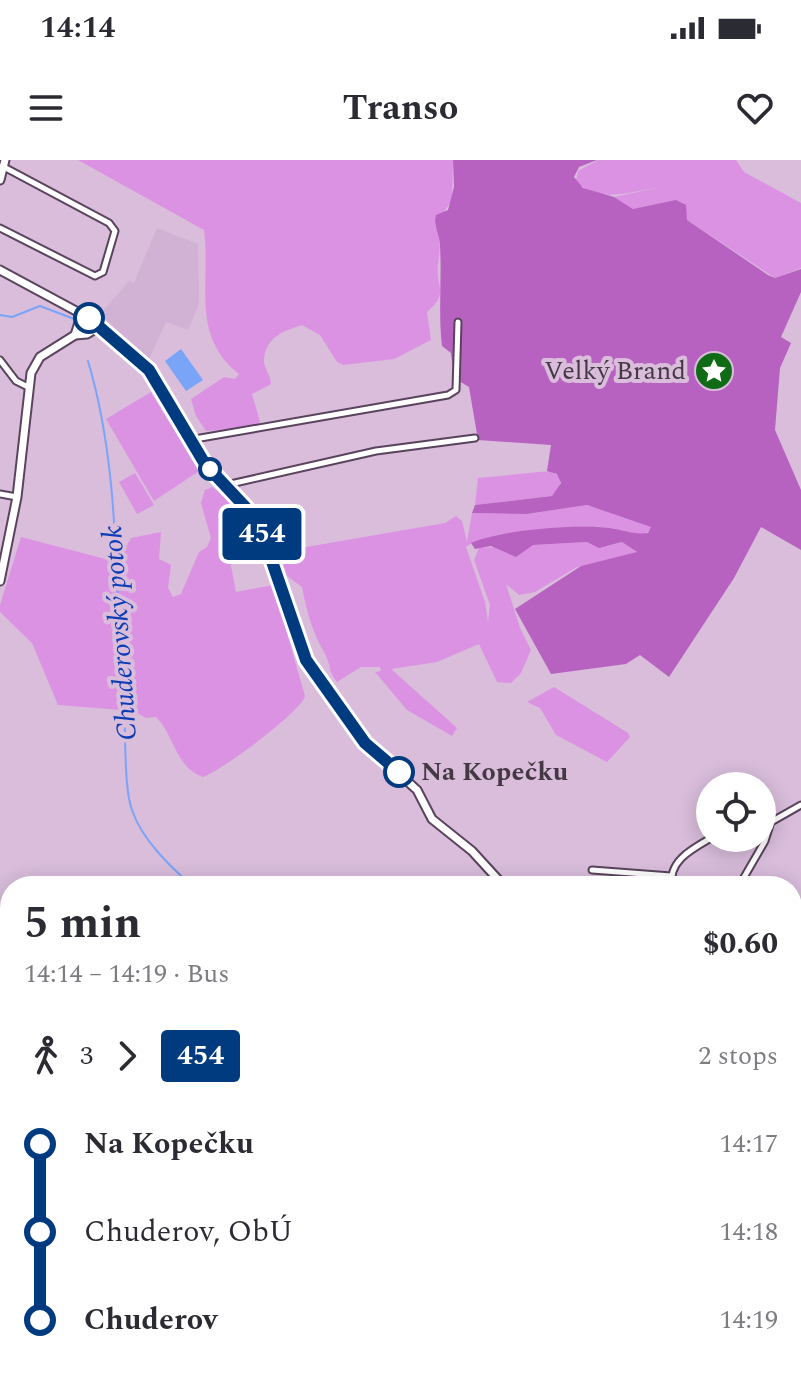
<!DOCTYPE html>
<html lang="en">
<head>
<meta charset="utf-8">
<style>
	:root { --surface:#fff; --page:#f2f2f3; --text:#2b2b33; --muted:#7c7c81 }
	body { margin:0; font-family:Spectral,serif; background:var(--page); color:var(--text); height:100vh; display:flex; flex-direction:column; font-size:30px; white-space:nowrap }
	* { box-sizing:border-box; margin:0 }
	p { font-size:26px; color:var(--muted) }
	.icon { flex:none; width:44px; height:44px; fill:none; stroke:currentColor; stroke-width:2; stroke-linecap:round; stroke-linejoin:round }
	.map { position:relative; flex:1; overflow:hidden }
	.details { position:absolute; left:0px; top:716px; width:802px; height:504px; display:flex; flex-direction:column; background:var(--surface); border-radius:32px 32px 0 0; box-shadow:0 4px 20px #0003 }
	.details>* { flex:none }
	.badge { padding:0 16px; border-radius:6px; font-size:28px; line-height:52px }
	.fabs { position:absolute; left:696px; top:612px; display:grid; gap:16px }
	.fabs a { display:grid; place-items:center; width:80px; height:80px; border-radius:50%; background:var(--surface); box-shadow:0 4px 20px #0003; font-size:40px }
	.map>.badge { position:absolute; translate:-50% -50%; box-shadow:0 0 0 4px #fff }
	.legs { display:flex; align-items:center; gap:12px; height:88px; padding:0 24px; font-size:26px }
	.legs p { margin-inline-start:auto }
	.head { display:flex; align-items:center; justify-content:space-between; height:136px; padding:0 24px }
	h1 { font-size:44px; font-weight:700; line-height:60px }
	ul { padding:0 24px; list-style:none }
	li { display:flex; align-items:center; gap:28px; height:88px; font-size:30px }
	li i { display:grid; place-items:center; width:12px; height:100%; margin:0 10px; background:currentColor }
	li i::after { content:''; width:20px; height:20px; margin:-10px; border:6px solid; border-radius:50%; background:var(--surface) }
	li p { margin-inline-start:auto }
	li:first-child i { background:linear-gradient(#0000 50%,currentColor 0) }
	li:last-child i { background:linear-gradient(currentColor 50%,#0000 0) }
	.status { display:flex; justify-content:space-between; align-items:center; height:56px; padding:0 40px; background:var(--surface); direction:ltr }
	.status svg { height:22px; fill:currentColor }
	header { display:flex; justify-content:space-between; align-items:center; height:104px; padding:0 24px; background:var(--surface); font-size:36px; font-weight:700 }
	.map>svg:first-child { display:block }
	.built { fill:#d1b1d4 }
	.green { fill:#db92e3 }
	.forest { fill:#b762c1 }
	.water { fill:#7aa4f8 }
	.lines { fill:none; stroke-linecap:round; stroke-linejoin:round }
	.stream { stroke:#7aa4f8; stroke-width:2 }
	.street-casing { stroke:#5a435d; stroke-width:9 }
	.secondary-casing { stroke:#5a435d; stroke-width:11 }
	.street { stroke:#fff; stroke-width:5 }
	.secondary { stroke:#fff; stroke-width:7 }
	.line-1-casing { stroke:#fff; stroke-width:18 }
	.line-1 { stroke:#003b80; stroke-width:12 }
	.stop-1-dot { fill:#fff; stroke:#003b80; stroke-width:4 }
	.labels { text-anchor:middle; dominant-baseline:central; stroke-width:8; stroke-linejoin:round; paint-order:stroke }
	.poi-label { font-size:26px; fill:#443845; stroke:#d9bddb; text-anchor:end }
	.stop-label { font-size:26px; font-weight:bold; fill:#443845; stroke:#d9bddb; text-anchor:start }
	.water-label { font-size:28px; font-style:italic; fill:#0c3db4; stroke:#d9bddb }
</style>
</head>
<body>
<div class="status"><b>14:14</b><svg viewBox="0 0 49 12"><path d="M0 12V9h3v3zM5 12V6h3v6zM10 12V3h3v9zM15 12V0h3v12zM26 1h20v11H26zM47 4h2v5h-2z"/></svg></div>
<header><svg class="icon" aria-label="menu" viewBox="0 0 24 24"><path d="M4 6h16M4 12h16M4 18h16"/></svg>Transo<svg class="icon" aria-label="heart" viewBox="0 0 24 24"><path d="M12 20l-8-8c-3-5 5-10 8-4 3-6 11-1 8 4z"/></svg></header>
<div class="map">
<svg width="801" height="1220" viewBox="0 0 801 1220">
	<rect width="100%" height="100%" fill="#d9bddb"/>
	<!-- built -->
	<path class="built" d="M 157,68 L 198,84 L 199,144 L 188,170 L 166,162 L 148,201 L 96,159 L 129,121 L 134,123 Z"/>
	<!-- green -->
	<g class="green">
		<path d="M 78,0 L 453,0 L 452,40 L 435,65 C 441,79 440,90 438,104 C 435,128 450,132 427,152 L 431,180 L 394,199 L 343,205 L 337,202 L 320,175 L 302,165 C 283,171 267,177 264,198 C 262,205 271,215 271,224 L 252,234 L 260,262 L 256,267 L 206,271 L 196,256 L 191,239 L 224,217 L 235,219 L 239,214 C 190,176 211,123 204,70 Z"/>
		<path d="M 598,0 L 736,0 L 744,12 L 801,43 L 801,108 L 775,118 L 687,60 L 651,46 L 633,49 L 614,37 L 656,28 C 628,32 597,44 576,21 L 578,11 Z"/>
		<path d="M 151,232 L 199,311 L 154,341 L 106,259 Z"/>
		<path d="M 550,311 L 561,317 L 559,329 L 552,336 L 475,345 L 478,318 Z"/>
		<path d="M 135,313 L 154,345 L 137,354 L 119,322 Z"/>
		<path d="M 212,327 L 230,340 L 249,370 L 227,385 L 236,432 L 273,425 L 305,536 C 302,551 221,611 203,617 C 175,607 175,576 156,557 L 146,558 L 134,551 L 58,545 L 32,483 L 0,452 L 0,445 L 21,377 L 117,402 L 131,378 L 161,372 L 159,399 L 171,405 L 168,428 L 173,437 L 181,434 L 199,392 L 207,387 L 211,378 L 201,343 L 205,330 Z"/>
		<path d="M 587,345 L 652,367 L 651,370 L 641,376 C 630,374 621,369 610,368 C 582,363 487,370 466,387 L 485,442 L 488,462 L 490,445 L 474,400 L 479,388 L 588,382 L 608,386 L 622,382 L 638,393 L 577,407 L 535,432 L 519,435 L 506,424 L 520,468 L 531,490 L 521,513 L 511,523 L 497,522 L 479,484 L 437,502 L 391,509 L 457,568 L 452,576 L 407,550 L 375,512 L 381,511 L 380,507 L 361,507 L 337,522 C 328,512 331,504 325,494 C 312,472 307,452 302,427 L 287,416 L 281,397 L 289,390 L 445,363 L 456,356 L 462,361 L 467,382 L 472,353 L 527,354 Z"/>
		<path d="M 554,527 L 628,573 L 630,577 L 607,602 L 556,575 L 540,548 L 527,542 Z"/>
		<path d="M 0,923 L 10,927 L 10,1210 L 69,1210 L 63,1220 L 0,1220 Z"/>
		<path d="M 801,1143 L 801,1208 L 771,1220 L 507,1220 L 506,1210 L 792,1210 L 792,1147 Z"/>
	</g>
	<!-- forest -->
	<g class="forest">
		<path d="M 453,0 L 597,0 L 579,7 L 574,17 L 583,28 L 614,37 L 633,49 L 676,40 L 686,45 L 687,60 L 768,115 L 775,118 L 801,109 L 801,132 L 781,177 L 791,183 L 780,208 L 775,270 L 801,330 L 801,390 L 761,367 L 734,418 L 669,517 L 640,495 L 626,504 L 551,514 L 515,449 L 581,406 L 637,392 L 622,382 L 599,388 L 587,382 L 533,385 L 516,397 L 491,386 L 475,389 L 471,383 C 498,370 581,363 610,368 C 624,370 633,375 648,373 L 651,367 L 587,345 L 527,354 L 472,353 L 475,345 L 552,336 L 561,323 L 557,314 L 547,311 L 551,285 L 478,280 L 469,227 L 454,218 L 451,193 L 442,186 C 438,151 442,119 440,86 C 440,75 433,66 436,55 L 448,50 L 454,27 Z"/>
		<path d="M 112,1210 L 256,1210 L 254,1220 L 105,1220 Z"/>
	</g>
	<!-- water -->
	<g class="water">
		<path d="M 181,189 L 203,220 L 186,231 L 165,201 Z"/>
		<path d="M 537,1210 L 598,1210 L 608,1220 L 535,1220 Z"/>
	</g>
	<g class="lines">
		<!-- stream -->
		<g class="stream">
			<path d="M 0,155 L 12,157 L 40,146 L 77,160"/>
			<path d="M 88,201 C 122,315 114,435 124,553 C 126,578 124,629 132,650 C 142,680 170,706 192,726"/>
			<path d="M 136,1210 L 137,1220"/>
			<path d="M 605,1218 L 622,1210"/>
			<path d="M 220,1220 L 226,1210"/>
		</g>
		<defs>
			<g id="street">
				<path d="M 0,68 L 95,116 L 103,112 L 115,71 L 109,63 L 2,6"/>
				<path d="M 0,200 L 16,221 L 28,227"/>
				<path d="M 189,280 L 448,235 L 456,230 L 458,162"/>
				<path d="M 226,325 L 376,291 L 475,278"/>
				<path d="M 0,334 L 17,337"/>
				<path d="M 762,660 L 771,662"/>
				<path d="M 592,710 L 671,716"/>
				<path d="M 672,726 C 668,701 692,689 711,678"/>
				<path d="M 739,726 L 765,681 L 771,662 L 801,645"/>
				<path d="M 792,809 L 801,791"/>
				<path d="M 792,921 L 801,918"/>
				<path d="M 293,1210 L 294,1220"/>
				<path d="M 268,1220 L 268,1210"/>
				<path d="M 778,1220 L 801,1210"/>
			</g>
			<g id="secondary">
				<path d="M 0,20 L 5,0"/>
				<path d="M 0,110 L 89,158 L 149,210 L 205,304 L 257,363 L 298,483 L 316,516 L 365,583 L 417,630 L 432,659 L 472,691 L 504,726"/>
				<path d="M 75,175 L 87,174 L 100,166"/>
				<path d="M 0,421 L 17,337 L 31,213 L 40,197 L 75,175 L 82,153"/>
				<path d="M 0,838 L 10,842"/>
				<path d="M 792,846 L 801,850"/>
				<path d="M 67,1220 L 71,1210"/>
			</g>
		</defs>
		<!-- street casing -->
		<use href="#street" class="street-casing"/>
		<!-- secondary casing -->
		<use href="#secondary" class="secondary-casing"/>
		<!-- street -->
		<use href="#street" class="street"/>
		<!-- secondary -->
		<use href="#secondary" class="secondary"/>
	</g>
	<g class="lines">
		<defs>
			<path id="line-1" d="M 89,158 L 149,210 L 205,304 L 250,352 L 267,387 L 306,500 L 365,583 L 399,612"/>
		</defs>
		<!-- line-1 casing -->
		<use href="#line-1" class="line-1-casing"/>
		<!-- line-1 -->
		<use href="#line-1" class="line-1"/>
	</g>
	<!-- icons -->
	<defs>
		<symbol id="sight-disc" viewBox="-11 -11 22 22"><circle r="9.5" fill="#106b16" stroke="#d9bddb"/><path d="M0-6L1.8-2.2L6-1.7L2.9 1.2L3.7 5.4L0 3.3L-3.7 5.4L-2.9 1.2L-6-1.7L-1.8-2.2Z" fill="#fff"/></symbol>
	</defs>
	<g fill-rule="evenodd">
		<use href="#sight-disc" x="692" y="189" width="44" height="44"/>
	</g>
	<!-- markers -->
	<g class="stop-1-dot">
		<circle cx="89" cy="158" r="14"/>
		<circle cx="210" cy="309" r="10"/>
		<circle cx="399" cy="612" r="14"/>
	</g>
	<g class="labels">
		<!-- poi labels -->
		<g class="poi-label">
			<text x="686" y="211">Velký Brand</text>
		</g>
		<!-- stop labels -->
		<g class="stop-label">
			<text x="421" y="612">Na Kopečku</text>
		</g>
		<!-- water labels -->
		<g class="water-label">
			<text transform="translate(120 473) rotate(-94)">Chuderovský potok</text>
		</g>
	</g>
</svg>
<div class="fabs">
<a><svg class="icon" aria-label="locate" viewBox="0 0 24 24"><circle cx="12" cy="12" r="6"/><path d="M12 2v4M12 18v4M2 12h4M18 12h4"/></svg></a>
</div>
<b class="badge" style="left:262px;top:374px;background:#003b80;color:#fff">454</b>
<section class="details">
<div class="head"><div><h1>5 min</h1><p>14:14 – 14:19 · Bus</p></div><b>$0.60</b></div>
<div class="legs"><svg class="icon" aria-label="walk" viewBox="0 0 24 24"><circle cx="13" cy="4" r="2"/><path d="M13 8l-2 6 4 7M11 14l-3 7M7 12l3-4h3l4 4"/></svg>3<svg class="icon" aria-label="forward" viewBox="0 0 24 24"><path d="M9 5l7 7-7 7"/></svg><b class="badge" style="background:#003b80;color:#fff">454</b><p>2 stops</p></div>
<ul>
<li><i style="color:#003b80"></i><b>Na Kopečku</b><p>14:17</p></li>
<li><i style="color:#003b80"></i><span>Chuderov, ObÚ</span><p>14:18</p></li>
<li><i style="color:#003b80"></i><b>Chuderov</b><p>14:19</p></li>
</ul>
</section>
</div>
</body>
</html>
